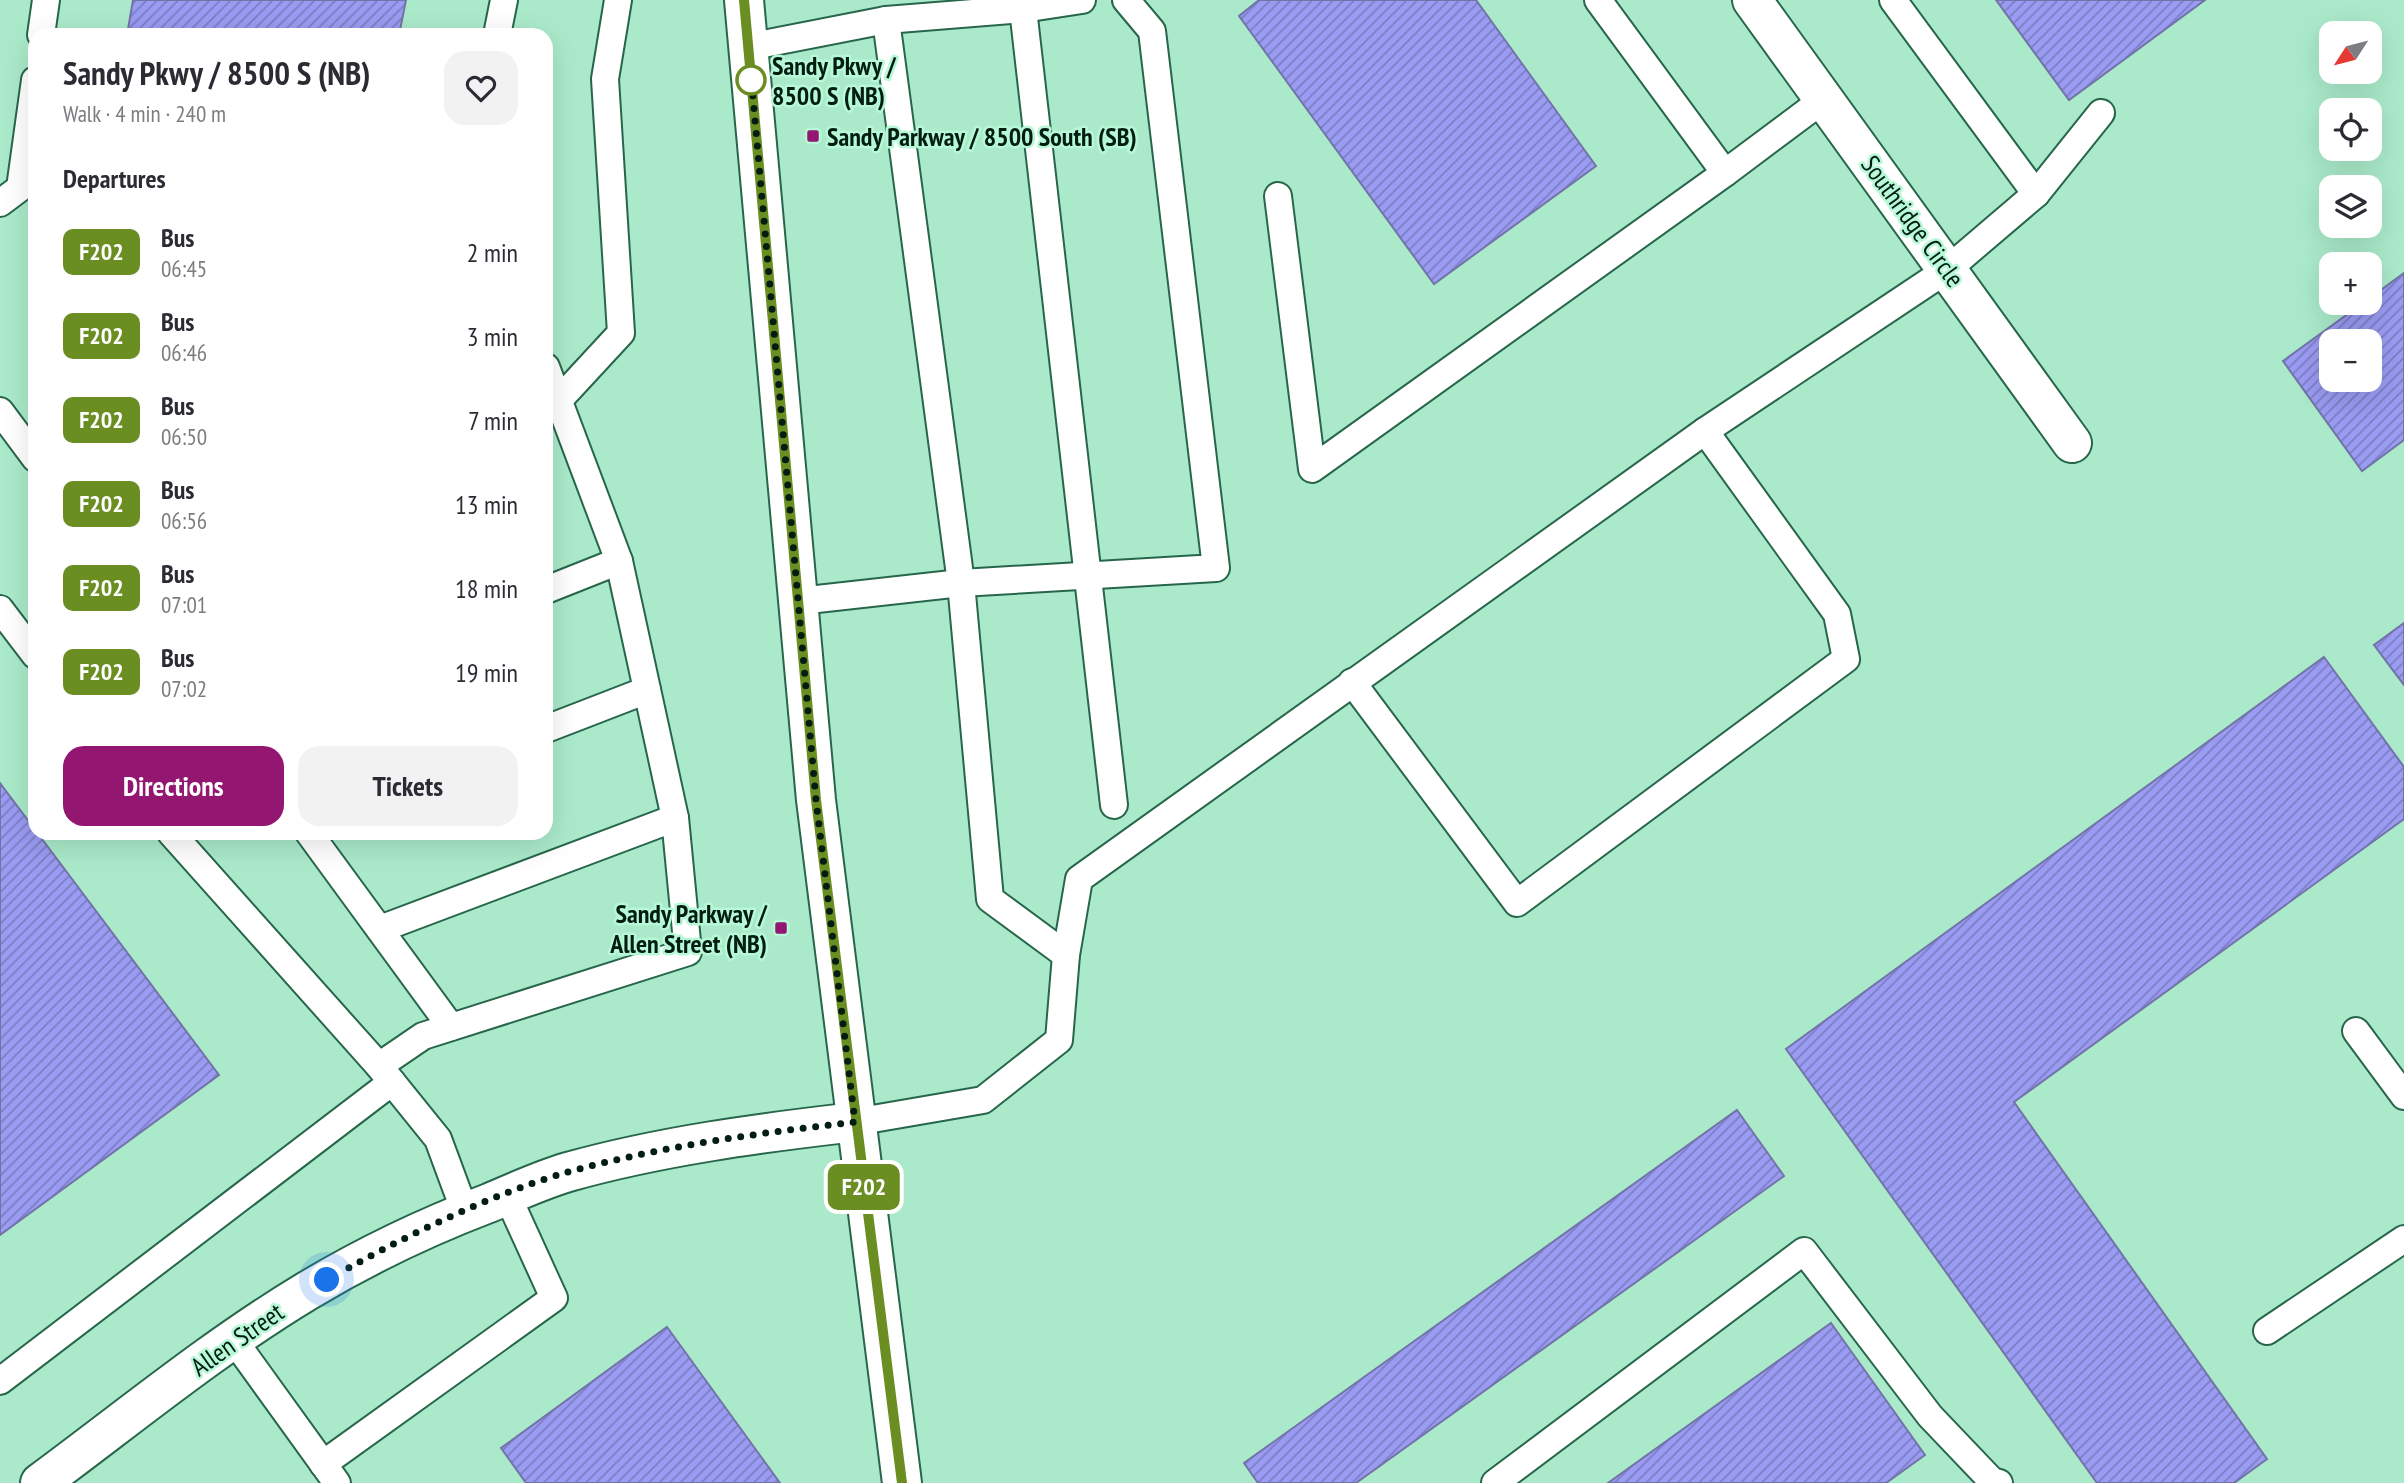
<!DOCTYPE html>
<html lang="en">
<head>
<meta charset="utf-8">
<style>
	:root { --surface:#fff; --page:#f2f2f3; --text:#2b2b33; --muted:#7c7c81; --accent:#931671 }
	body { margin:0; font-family:"PT Sans Narrow",sans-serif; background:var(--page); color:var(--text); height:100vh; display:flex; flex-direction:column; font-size:26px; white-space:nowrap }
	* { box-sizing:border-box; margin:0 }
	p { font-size:23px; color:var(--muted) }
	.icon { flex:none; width:38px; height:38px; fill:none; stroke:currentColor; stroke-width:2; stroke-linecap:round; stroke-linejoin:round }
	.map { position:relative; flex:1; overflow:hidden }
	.drawer { position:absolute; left:28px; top:28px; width:525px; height:812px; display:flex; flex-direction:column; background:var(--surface); border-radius:21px; box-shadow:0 7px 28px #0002 }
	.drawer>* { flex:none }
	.badge { padding:0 14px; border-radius:10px; font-size:24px; line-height:46px }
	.needle { width:46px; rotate:234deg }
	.tools { position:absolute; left:2319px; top:21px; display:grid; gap:14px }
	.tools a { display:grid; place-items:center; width:63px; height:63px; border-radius:14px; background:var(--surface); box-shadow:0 7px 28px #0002; font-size:35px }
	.you { position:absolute; width:35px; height:35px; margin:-18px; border:5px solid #fff; border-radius:50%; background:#1a73e8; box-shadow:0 0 0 10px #1a73e833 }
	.map>.badge { position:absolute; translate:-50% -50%; box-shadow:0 0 0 4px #fff }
	h2 { padding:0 35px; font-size:26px; line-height:63px }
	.round { display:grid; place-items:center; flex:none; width:74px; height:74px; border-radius:21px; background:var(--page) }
	.overview { display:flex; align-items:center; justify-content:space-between; height:119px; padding:0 35px }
	h1 { font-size:33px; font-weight:600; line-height:52px }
	.cta { display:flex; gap:14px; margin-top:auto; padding:14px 35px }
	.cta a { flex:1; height:80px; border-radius:21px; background:var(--accent); color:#fff; font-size:28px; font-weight:600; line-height:80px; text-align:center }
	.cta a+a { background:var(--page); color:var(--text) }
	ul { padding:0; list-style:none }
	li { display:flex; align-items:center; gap:21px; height:84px; padding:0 35px }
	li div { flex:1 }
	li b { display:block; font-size:26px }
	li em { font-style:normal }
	li .badge { min-width:77px; font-weight:700; text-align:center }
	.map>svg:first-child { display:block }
	.building { fill:url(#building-hatch); stroke:#7274a8; stroke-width:2; fill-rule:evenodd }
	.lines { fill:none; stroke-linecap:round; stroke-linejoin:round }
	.lane-casing { stroke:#27664b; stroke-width:30 }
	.street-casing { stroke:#27664b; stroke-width:42 }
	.secondary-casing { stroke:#27664b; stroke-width:42 }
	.lane { stroke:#fff; stroke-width:26 }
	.street { stroke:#fff; stroke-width:38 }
	.secondary { stroke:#fff; stroke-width:38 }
	.line-casing { stroke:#fff; stroke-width:16 }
	.line { stroke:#6b8e23; stroke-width:10 }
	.walk { stroke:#031d12; stroke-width:7; stroke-dasharray:0 12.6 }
	.stop-dot { fill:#fff; stroke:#6b8e23; stroke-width:3.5 }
	.poi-dot { fill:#931671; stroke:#b7f8d7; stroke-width:2.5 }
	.labels { text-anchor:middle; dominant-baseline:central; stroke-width:5; stroke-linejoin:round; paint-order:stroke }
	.stop-label { font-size:26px; font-weight:bold; fill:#031d12; stroke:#b7f8d7; text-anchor:start }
	.poi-label { font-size:26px; font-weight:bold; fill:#031d12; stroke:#b7f8d7; text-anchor:start }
	.street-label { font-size:26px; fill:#031d12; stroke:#b7f8d7 }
</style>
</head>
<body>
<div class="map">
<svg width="2404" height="1483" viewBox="0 0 2404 1483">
	<defs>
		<pattern id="building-hatch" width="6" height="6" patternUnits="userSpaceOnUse" patternTransform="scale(1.75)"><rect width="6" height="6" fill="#9a9bf2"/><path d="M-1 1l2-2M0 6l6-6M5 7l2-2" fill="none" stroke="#7b7ec3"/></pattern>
	</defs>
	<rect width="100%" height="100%" fill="#aaeaca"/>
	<!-- building -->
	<g class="building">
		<path d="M 133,0 L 406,0 L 399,35 L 127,35 Z"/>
		<path d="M 1259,0 L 1476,0 L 1596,166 L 1434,284 L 1239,16 Z"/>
		<path d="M 1996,0 L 2205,0 L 2069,100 Z"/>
		<path d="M 2404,273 L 2404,440 L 2362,471 L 2283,361 L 2363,303 L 2370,303 L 2370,298 ZM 2331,341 L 2370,341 L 2370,380 L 2331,380 Z"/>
		<path d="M 2404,623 L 2404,685 L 2374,645 Z"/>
		<path d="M 2324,657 L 2404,767 L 2404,819 L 2014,1102 L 2267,1459 L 2234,1483 L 2097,1483 L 1786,1049 Z"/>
		<path d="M 0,783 L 219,1075 L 0,1235 Z"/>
		<path d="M 1737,1110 L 1784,1176 L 1356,1483 L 1258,1483 L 1244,1463 Z"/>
		<path d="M 1831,1323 L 1925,1455 L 1886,1483 L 1608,1483 Z"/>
		<path d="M 667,1327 L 780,1483 L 526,1483 L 501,1448 Z"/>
	</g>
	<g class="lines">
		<defs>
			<g id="lane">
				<path d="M 1893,0 L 2036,194"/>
				<path d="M 1023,9 L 1114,805"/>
				<path d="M 886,20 L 961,583 L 990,899 L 1066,955"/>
				<path d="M 41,35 L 46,0"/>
				<path d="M 497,35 L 504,0"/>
				<path d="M 748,47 L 886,20 L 1023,9 L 1082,0"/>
				<path d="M 1725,173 L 1824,99"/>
				<path d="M 1278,196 L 1312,469 L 1725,173 L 1598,0"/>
				<path d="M 0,203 L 20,188 L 35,80"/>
				<path d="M 559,400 L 621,333 L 605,79 L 618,0"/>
				<path d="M 0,411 L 35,458"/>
				<path d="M 546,590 L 619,561"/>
				<path d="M 799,601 L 961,583 L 1216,568 L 1152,31 L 1126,0"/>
				<path d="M 0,609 L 35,655"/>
				<path d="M 1352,682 L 1517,903 L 1846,659 L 1837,614 L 1705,431"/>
				<path d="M 546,729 L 647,690"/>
				<path d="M 171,833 L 379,1066 L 438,1139 L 465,1212"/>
				<path d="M 309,833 L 451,1027"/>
				<path d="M 380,929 L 675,818"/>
				<path d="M 2356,1031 L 2404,1096"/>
				<path d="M 379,1066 L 423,1036 L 688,952 L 675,818 L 619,561 L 546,367"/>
				<path d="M 855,1122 L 983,1100 L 1059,1040 L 1066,955 L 1079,879 L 1705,431 L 1948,269 L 2036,194 L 2101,113"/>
				<path d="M 2267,1331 L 2404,1239"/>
				<path d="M 233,1339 L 337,1483"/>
				<path d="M 0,1381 L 392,1082"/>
				<path d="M 323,1464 L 554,1298 L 507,1195"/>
				<path d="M 1495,1483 L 1804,1251 L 1930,1416 L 1992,1481 L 1999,1483"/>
			</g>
			<g id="street">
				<path d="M 1752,0 L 2072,443"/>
				<path d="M 40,1483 C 128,1418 214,1347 307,1291 C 365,1256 426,1227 489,1203 C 515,1192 541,1180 568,1172 C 661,1146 759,1133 855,1122"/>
			</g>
			<path id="secondary" d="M 744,0 L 816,800 L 902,1483"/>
		</defs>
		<!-- lane casing -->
		<use href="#lane" class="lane-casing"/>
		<!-- street casing -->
		<use href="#street" class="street-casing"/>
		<!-- secondary casing -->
		<use href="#secondary" class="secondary-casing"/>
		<!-- lane -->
		<use href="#lane" class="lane"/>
		<!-- street -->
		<use href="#street" class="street"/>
		<!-- secondary -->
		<use href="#secondary" class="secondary"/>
	</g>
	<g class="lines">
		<defs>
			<path id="line" d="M 744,0 L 816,800 L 902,1483"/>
		</defs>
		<!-- line casing -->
		<use href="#line" class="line-casing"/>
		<!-- line -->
		<use href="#line" class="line"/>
		<!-- walk -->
		<path class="walk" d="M 327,1280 C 399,1239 488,1195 568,1172 C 662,1146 759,1133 855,1122 L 816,800 L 751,75 L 751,80"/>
	</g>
	<!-- markers -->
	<circle class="stop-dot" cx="751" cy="80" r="14"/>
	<g class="poi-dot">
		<rect x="806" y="129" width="14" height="14" rx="3.5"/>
		<rect x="774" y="921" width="14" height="14" rx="3.5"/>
	</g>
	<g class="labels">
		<!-- stop labels -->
		<g class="stop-label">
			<text x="772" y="65">Sandy Pkwy /<tspan x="772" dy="30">8500 S (NB)</tspan></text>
		</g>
		<!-- poi labels -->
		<g class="poi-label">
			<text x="827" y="136">Sandy Parkway / 8500 South (SB)</text>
			<text x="767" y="913" text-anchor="end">Sandy Parkway /<tspan x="767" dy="30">Allen Street (NB)</tspan></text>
		</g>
		<!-- street labels -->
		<g class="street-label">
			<text transform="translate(1913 221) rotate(54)">Southridge Circle</text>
			<text transform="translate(237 1339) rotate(-35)">Allen Street</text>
		</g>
	</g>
</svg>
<div class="tools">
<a><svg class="needle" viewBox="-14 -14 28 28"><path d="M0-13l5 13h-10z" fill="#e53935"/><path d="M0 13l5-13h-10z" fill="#7c7c81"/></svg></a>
<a><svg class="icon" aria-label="locate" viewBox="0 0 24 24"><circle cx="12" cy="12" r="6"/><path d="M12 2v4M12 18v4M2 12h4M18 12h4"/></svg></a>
<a><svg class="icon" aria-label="layers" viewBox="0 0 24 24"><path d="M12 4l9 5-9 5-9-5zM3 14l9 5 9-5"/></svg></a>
<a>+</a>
<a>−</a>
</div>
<div class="you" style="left:327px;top:1280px"></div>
<b class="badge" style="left:864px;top:1187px;background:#6b8e23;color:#fff">F202</b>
<section class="drawer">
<div class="overview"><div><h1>Sandy Pkwy / 8500 S (NB)</h1><p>Walk · 4 min · 240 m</p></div><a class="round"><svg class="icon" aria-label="heart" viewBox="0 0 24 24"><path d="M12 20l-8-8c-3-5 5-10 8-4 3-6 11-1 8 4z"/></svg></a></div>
<h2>Departures</h2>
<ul>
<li><span class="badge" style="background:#6b8e23;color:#fff">F202</span><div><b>Bus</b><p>06:45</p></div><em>2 min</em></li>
<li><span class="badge" style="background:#6b8e23;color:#fff">F202</span><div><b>Bus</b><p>06:46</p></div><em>3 min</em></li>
<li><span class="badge" style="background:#6b8e23;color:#fff">F202</span><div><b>Bus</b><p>06:50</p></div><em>7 min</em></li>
<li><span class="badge" style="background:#6b8e23;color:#fff">F202</span><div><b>Bus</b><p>06:56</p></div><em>13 min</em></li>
<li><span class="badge" style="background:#6b8e23;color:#fff">F202</span><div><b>Bus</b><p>07:01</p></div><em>18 min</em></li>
<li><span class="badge" style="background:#6b8e23;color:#fff">F202</span><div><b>Bus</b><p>07:02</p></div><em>19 min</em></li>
</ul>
<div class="cta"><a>Directions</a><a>Tickets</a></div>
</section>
</div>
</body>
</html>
